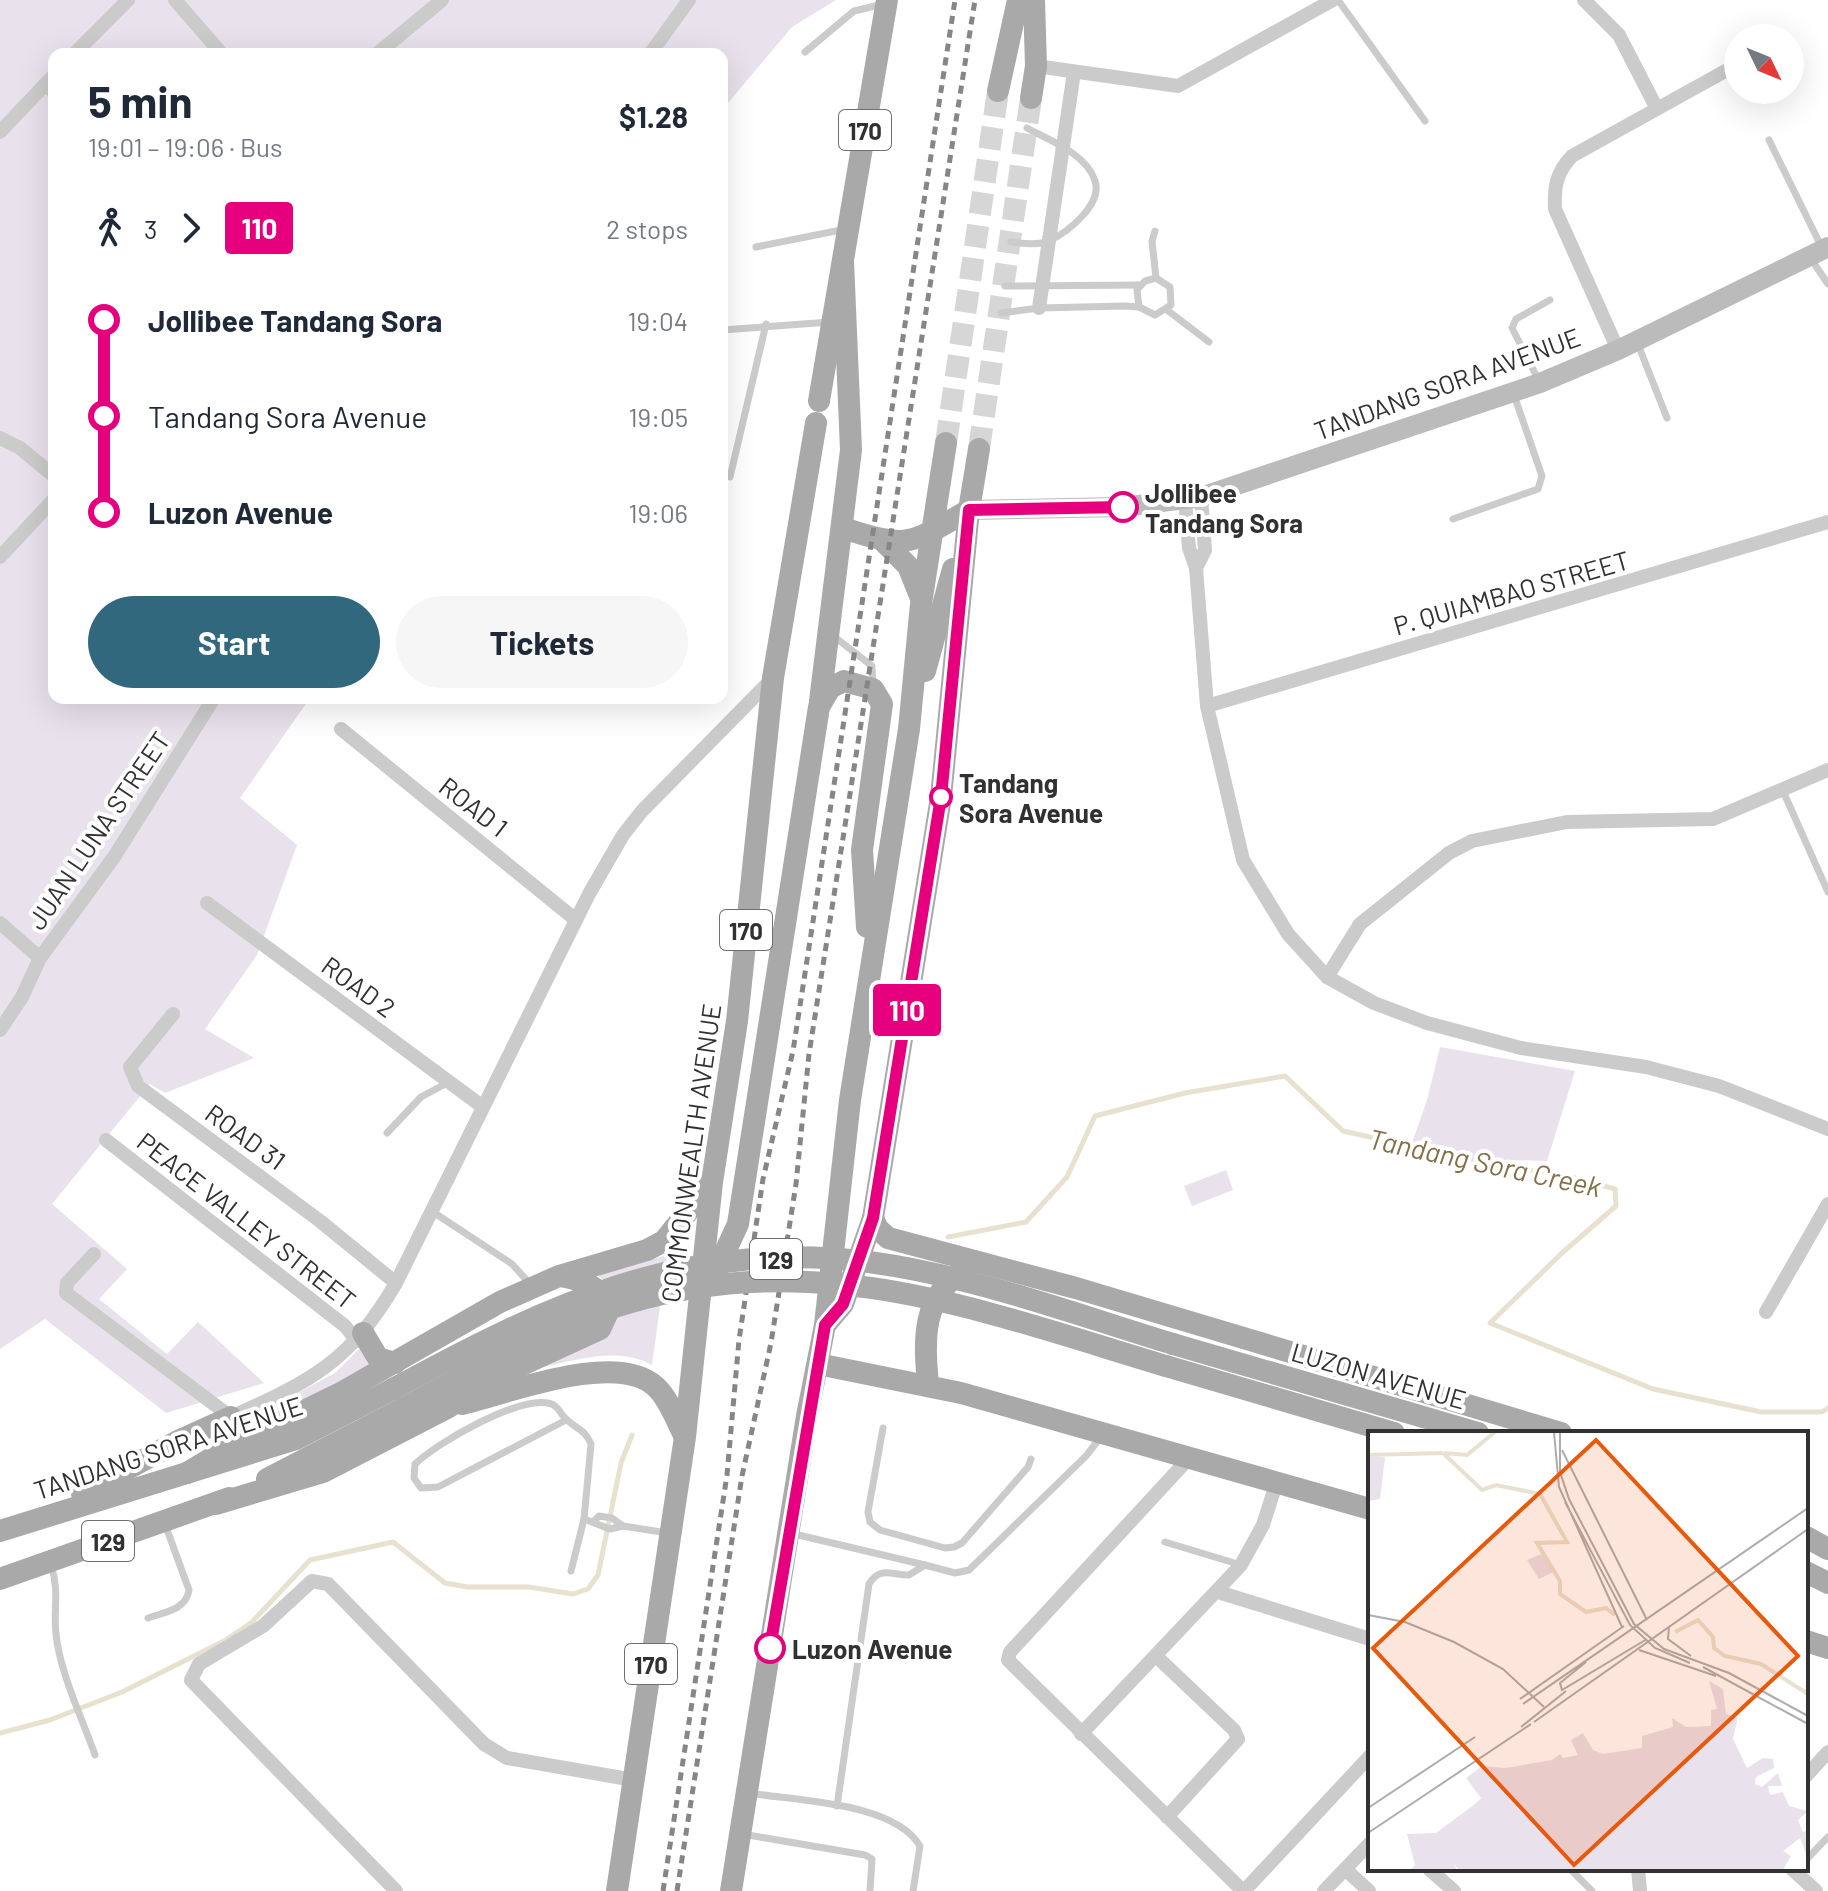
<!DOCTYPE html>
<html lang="en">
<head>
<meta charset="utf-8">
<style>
	:root { --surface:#fff; --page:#f6f6f7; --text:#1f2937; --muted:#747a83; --accent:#31687d }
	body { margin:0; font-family:Barlow,sans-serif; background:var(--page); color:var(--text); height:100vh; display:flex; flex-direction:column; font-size:30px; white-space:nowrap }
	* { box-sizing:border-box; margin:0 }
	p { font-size:26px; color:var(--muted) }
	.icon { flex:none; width:44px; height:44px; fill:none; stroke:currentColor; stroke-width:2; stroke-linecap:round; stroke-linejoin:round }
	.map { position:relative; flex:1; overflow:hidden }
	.panel { position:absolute; left:48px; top:48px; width:680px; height:656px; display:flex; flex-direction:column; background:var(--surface); border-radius:16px; box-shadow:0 8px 32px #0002 }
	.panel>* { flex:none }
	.badge { padding:0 16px; border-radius:6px; font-size:28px; line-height:52px }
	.needle { width:52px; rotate:133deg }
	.tools { position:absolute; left:1724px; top:24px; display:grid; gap:16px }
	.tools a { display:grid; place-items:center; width:80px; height:80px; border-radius:50%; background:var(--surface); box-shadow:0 8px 32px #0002; font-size:40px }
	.map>.badge { position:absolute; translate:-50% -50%; box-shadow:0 0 0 4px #fff }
	.legs { display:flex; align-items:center; gap:12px; height:88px; padding:0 40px; font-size:26px }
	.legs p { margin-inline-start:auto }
	.summary { display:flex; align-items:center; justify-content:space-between; height:136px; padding:0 40px }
	h1 { font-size:44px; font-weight:700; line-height:60px }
	.primary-button { display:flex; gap:16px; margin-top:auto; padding:16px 40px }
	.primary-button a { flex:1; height:92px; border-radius:48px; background:var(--accent); color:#fff; font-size:32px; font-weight:700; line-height:92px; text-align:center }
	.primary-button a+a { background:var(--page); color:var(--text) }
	ul { padding:0 40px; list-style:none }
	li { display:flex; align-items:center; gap:28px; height:96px; font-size:30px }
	li i { display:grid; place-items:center; width:12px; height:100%; margin:0 10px; background:currentColor }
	li i::after { content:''; width:20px; height:20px; margin:-10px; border:6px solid; border-radius:50%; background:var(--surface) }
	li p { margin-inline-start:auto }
	li:first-child i { background:linear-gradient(#0000 50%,currentColor 0) }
	li:last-child i { background:linear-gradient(currentColor 50%,#0000 0) }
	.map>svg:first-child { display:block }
	.green { fill:#e9e1ec }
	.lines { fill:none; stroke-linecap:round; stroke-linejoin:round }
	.stream { stroke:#e9e1cf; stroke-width:5 }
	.primary-tunnel { stroke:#d6d6d6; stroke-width:22; stroke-dasharray:22 11; stroke-linecap:butt }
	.service { stroke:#cbcbcb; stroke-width:7 }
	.minor { stroke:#cbcbcb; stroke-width:14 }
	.secondary { stroke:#bbb; stroke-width:20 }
	.primary { stroke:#a9a9a9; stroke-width:22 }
	.rail { stroke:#868686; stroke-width:5; stroke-dasharray:8 6; stroke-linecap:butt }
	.primary-bridge { stroke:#a9a9a9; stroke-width:22 }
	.line-1-casing { stroke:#fff; stroke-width:18 }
	.line-1 { stroke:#e6007e; stroke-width:12 }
	.stop-1-dot { fill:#fff; stroke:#e6007e; stroke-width:4 }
	.labels { text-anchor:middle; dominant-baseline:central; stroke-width:8; stroke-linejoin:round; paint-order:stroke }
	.shield { fill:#fff; stroke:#6f6f6f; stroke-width:2 }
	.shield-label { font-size:24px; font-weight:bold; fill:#313131 }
	.street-label { font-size:26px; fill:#313131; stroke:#fff }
	.stop-label { font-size:26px; font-weight:bold; fill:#313131; stroke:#fff; text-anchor:start }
	.water-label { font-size:28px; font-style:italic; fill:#856f44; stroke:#fff }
	.inset-river { fill:none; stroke:#e9e1cf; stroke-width:4 }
	.inset-road { fill:none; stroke:#adadad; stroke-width:2 }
	.view { fill:#e8590c; fill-opacity:0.15; stroke:#e8590c; stroke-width:4 }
	.inset-edge { fill:none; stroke:#313131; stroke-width:4 }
</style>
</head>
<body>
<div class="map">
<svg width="1828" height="1891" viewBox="0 0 1828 1891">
	<rect width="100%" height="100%" fill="#fff"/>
	<!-- green -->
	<g class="green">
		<path d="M 0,0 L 836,0 L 792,27 L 722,110 L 722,54 L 54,54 L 54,698 L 310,698 L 240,798 L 297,845 L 257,955 L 205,1029 L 254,1058 L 165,1093 L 150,1084 L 52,1204 L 127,1269 L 99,1299 L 167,1354 L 198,1322 L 264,1383 L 166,1413 L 45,1319 L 0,1349 Z"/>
		<path d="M 1440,1047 L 1575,1071 L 1547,1161 L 1407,1157 L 1427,1100 Z"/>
		<path d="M 1226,1170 L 1233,1190 L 1192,1206 L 1184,1186 Z"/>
		<path d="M 667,1255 L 652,1365 C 619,1346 576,1360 542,1367 L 603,1280 L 597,1275 Z"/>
		<path d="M 360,1348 L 372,1368 L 219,1439 L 220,1434 L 335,1373 Z"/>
	</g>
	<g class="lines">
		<!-- stream -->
		<g class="stream">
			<path d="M 948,1237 L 1026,1222 L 1067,1177 L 1095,1116 L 1185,1093 L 1285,1076 L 1343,1131 L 1518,1170 L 1550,1171 L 1615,1189 L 1616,1206 L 1562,1253 L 1490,1323 L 1653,1389 L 1761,1412 L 1822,1412 L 1828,1408"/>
			<path d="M 0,1733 L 50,1720 L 122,1692 L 226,1640 L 252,1622 L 310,1560 L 393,1542 L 445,1583 L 467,1587 L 529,1587 L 573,1594 L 588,1589 L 598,1575 L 621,1463 L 632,1435"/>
		</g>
		<!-- primary-tunnel -->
		<g class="primary-tunnel">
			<path d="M 946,443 L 998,91"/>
			<path d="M 979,449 L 1031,98"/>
		</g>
		<!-- service -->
		<g class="service">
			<path d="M 1338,0 L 1425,121"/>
			<path d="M 805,52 L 854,11 L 884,4"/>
			<path d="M 42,86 L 54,97"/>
			<path d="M 1769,140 L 1822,248"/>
			<path d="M 1155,231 L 1152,241 L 1156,278"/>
			<path d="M 1011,242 C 1023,243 1037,246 1049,241 C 1068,232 1103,204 1095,181 C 1087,154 1049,140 1027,128"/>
			<path d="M 756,247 L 846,229"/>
			<path d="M 1811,259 L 1828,284"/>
			<path d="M 1005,286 L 1140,285"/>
			<path d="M 1167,310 L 1209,342"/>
			<path d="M 1001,313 L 1039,308 L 1125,306 L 1139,307 L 1155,315 L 1171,305 L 1170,287 L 1156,278 L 1145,281 L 1137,290 L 1139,307"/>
			<path d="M 722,330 L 830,322"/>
			<path d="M 1637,342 L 1667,418"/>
			<path d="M 1539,381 L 1512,328 L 1516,319 L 1550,300"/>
			<path d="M 730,477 L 766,324"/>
			<path d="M 1453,519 L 1538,489 L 1542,476 L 1514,395"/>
			<path d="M 832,635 L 872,666 L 873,687"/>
			<path d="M 1783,791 L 1828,892"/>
			<path d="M 387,1133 L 421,1097 L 449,1082"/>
			<path d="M 433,1212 L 512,1264 L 531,1285"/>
			<path d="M 566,1420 L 438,1487 L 421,1488 L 414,1478 L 415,1464 C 438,1442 517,1397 548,1403 C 559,1405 559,1413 566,1419 C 576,1429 585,1429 591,1444 L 584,1519 L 571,1571"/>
			<path d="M 883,1428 L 868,1512 L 870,1522 L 880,1530 L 945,1548 L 954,1547 L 962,1543 L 1028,1467 L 1031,1459"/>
			<path d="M 584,1519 L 610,1529 L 623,1526 L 668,1533"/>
			<path d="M 593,1522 L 599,1516 L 612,1518 L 623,1526"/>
			<path d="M 790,1533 L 925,1565"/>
			<path d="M 1165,1542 L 1241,1565"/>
			<path d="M 51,1565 C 60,1593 53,1607 56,1634 C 60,1673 82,1718 95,1755"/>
			<path d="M 148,1618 C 165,1612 186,1610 189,1590 L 165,1524"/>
			<path d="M 749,1793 C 797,1801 894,1802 920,1846 L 913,1891"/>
			<path d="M 837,1806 L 869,1584 C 880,1566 891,1575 909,1575 L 925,1565 L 955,1573 L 969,1570 L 1086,1456 L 1100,1438"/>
			<path d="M 742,1834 L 865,1855 L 872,1859 L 870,1891"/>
			<path d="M 1806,1860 L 1828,1837"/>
			<path d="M 1570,1869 L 1592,1891"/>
		</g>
		<!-- minor -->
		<g class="minor">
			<path d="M 175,0 L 222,54"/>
			<path d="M 1584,0 L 1619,35 L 1656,107"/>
			<path d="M 74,54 L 128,0"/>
			<path d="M 377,54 L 442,0"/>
			<path d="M 650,54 L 689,0"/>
			<path d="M 1036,66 L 1178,86 L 1333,0"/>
			<path d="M 0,132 L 54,75"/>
			<path d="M 1039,308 L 1074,72"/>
			<path d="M 1618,350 L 1555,209 C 1554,187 1556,173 1572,156 L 1738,64"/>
			<path d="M 0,438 L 20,448 L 54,476"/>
			<path d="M 1185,500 L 1189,548 L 1196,568 L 1207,706 L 1243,860 L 1288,934 L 1327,977 L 1374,1003 L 1427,1023 L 1521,1048 L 1646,1067 L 1719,1086 L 1828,1129"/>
			<path d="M 0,557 L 54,499"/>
			<path d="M 1196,568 L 1205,550 L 1201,497"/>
			<path d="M 1207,706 L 1828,522"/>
			<path d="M 341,729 L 576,920"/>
			<path d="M 207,903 L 483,1107"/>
			<path d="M 0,923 L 40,958"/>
			<path d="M 1327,977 L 1360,924 L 1449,853 L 1472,841 L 1567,822 L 1713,819 L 1828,770"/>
			<path d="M 173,1014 L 130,1067 L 138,1086 L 320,1221 L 396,1283"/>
			<path d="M 0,1030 L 22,997 L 40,958 L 114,857 L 214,698"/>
			<path d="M 106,1140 L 345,1326 L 357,1341"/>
			<path d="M 94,1254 L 67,1283 L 66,1293 L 231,1417 C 311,1381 350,1362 396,1283 L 589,894 L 623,835 L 642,811 L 773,678"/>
			<path d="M 1766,1312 L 1828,1204"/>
			<path d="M 1191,1456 L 1010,1652 L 1008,1660 L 1243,1891"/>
			<path d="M 1218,1592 L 1370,1639"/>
			<path d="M 1156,1656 L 1234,1730 L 1238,1739 L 1167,1817"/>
			<path d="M 1081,1734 L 1241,1565 L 1263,1525 L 1277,1481"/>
			<path d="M 1806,1776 L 1828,1752"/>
			<path d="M 1345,1869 L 1369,1891"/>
			<path d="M 1429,1869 L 1454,1891"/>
			<path d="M 1638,1869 L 1640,1891"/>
			<path d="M 1792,1869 L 1816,1891"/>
			<path d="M 396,1891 L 191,1680 L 199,1664 L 263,1626 L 312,1581 L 328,1584 L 484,1744 L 507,1758 L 634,1780"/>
			<path d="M 1244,1891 L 1370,1756"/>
			<path d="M 1324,1891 L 1370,1843"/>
		</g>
		<!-- secondary -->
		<path class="secondary" d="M 969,510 L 1123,507 L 1201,497 L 1540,383 L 1618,350 L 1828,247"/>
		<!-- primary -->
		<g class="primary">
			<path d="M 998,91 L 1018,0"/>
			<path d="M 1031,98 L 1036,66 L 1034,0"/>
			<path d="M 819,401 L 887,0"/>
			<path d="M 843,528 C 910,550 909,544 969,510"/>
			<path d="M 884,542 L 908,566 L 920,596"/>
			<path d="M 925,671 L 953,569"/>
			<path d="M 820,701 L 851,450 L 843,261"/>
			<path d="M 873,1218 L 878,1229 L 888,1238 L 1076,1288 L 1561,1433"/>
			<path d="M 713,1278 L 738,1224 L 819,707 L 830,688 L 844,681 L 873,689 L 882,704 L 862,850 L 867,927"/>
			<path d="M 825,1325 L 843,1304 L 873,1218 L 941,797 L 969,510 L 979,449"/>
			<path d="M 363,1333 L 378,1358 L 395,1363"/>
			<path d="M 1173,1344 L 1478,1433"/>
			<path d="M 818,1364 L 961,1393 L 1370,1509"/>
			<path d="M 1166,1366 L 1394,1433"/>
			<path d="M 928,1385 C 924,1340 921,1295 966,1270"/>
			<path d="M 462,1404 C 509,1393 617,1350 656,1387 C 669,1399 676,1420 684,1435"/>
			<path d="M 187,1473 L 232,1446 L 339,1394 L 500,1302 L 559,1276 L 647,1250 L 664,1241 L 711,1183"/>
			<path d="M 267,1479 L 404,1408"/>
			<path d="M 82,1494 L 178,1441 L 231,1417"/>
			<path d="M 216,1504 L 323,1472 L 449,1407 L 487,1381 L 600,1329 L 607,1314 C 605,1286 583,1280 560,1276"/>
			<path d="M 0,1531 L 296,1439 L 393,1389"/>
			<path d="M 1806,1537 L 1828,1549"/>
			<path d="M 1806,1572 L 1828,1583"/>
			<path d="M 0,1579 L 229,1498"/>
			<path d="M 1806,1641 L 1828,1648"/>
			<path d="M 617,1891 L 685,1437 L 712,1182 L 737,1021 L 773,678 L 816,423"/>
			<path d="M 731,1891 L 807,1416 L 825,1325 L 850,1100 L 909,729 L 921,604 L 946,443"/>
		</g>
		<!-- rail -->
		<g class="rail">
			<path d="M 663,1891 L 727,1475 L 739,1340 L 763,1179 L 793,1051 L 955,0"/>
			<path d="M 677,1891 L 742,1476 L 771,1343 L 796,1184 L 809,1054 L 975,0"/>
		</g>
		<!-- primary-bridge -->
		<g class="primary-bridge">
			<path d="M 393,1389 C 547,1305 688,1238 869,1262 C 973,1276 1074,1314 1173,1344"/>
			<path d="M 404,1408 C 476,1369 549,1326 628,1303 C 819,1246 985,1312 1166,1366"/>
		</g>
	</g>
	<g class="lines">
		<defs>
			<path id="line-1" d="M 770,1648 L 825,1325 L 843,1304 L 873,1218 L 941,797 L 969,510 L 1123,507"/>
		</defs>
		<!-- line-1 casing -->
		<use href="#line-1" class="line-1-casing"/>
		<!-- line-1 -->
		<use href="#line-1" class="line-1"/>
	</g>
	<!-- markers -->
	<g class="stop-1-dot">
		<circle cx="1123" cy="507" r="14"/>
		<circle cx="941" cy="797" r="10"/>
		<circle cx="770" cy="1648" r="14"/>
	</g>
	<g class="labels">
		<!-- shield labels -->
		<g class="shield">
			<rect x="839" y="110" width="52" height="40" rx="6"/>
			<rect x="720" y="910" width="52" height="40" rx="6"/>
			<rect x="750" y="1239" width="52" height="40" rx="6"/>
			<rect x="82" y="1521" width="52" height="40" rx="6"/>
			<rect x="625" y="1644" width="52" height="40" rx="6"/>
		</g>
		<g class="shield-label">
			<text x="865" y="130">170</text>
			<text x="746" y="930">170</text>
			<text x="776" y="1259">129</text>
			<text x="108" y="1541">129</text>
			<text x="651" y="1664">170</text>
		</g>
		<!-- street labels -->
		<g class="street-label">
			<text transform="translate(1447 383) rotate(-20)">TANDANG SORA AVENUE</text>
			<text transform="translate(1511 592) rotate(-16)">P. QUIAMBAO STREET</text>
			<text transform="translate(474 806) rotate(38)">ROAD 1</text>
			<text transform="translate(98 830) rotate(-56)">JUAN LUNA STREET</text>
			<text transform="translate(359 986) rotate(36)">ROAD 2</text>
			<text transform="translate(246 1136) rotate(36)">ROAD 31</text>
			<text transform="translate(690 1153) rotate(-82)">COMMONWEALTH AVENUE</text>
			<text transform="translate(247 1220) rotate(38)">PEACE VALLEY STREET</text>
			<text transform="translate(1379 1375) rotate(16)">LUZON AVENUE</text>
			<text transform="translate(168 1447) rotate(-18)">TANDANG SORA AVENUE</text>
		</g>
		<!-- stop labels -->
		<g class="stop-label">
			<text x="1145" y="492">Jollibee<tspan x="1145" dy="30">Tandang Sora</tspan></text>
			<text x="959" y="782">Tandang<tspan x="959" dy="30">Sora Avenue</tspan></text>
			<text x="792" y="1648">Luzon Avenue</text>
		</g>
		<!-- water labels -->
		<g class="water-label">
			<text transform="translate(1485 1162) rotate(12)">Tandang Sora Creek</text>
		</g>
	</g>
	<!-- overview -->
	<g transform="translate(1368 1431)">
		<rect width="440" height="440" fill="#fff"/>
		<path d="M 0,26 L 17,26 L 12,68 L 0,70 ZM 173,123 L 188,140 L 171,148 L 159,129 ZM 341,250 L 355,258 L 358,283 L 370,286 L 365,308 L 379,337 L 395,327 L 405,328 L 406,337 L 388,346 L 387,353 L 394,356 L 410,342 L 414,355 L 400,355 L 402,364 L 415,361 L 421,375 L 440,380 L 430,389 L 435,401 L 440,399 L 440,428 L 432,407 L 415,420 L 423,425 L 415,439 L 91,439 L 86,433 L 89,439 L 42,439 L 47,434 L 39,403 L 68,402 L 107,373 L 113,367 L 98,347 L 114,335 L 138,337 L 184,329 L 192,323 L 195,327 L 210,324 L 203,309 L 215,302 L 225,319 L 235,323 L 274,317 L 274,305 L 305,296 L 304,287 L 318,296 L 343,295 L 343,279 L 349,278 Z" fill="#e9e1ec"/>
		<path class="inset-river" d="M 75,22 L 114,59 L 128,54 L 172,63 L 199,111 L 169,112 L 192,150 L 192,163 L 218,181 L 238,177 L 247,184M 76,22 L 99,24 L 127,1M 0,24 L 75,22M 307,201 L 330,189 L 345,206 L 346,217 L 357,225 L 393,233 L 440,263"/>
		<path class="inset-road" d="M 186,1 L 191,56 L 254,196M 192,1 L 192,41 L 201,68 L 266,193 L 296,218 L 361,242 L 440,285M 194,19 L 278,187M 197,71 L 262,194 L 287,217 L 322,232M 0,184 L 37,191 L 86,211 L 135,238 L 176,276M 301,195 L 300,208 L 323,225M 271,219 L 348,245M 218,231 L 192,252 L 194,259 L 279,208M 335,236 L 440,293M 152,268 L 256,195M 155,273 L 440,77M 166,291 L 440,98M 153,296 L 198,260M 0,377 L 107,306M 0,402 L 163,293"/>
		<path class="view" d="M 228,9 L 430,225 L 206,434 L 5,217 Z"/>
		<rect width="440" height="440" class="inset-edge"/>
	</g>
</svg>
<div class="tools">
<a><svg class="needle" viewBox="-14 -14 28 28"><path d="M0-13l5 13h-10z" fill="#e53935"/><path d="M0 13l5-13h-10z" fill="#747a83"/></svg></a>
</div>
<b class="badge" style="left:907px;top:1010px;background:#e6007e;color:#fff">110</b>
<section class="panel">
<div class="summary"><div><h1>5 min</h1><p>19:01 – 19:06 · Bus</p></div><b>$1.28</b></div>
<div class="legs"><svg class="icon" aria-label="walk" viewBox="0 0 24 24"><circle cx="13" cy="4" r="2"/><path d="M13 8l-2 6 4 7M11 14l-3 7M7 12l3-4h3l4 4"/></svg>3<svg class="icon" aria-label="forward" viewBox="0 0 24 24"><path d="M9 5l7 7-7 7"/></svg><b class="badge" style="background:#e6007e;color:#fff">110</b><p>2 stops</p></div>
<ul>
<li><i style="color:#e6007e"></i><b>Jollibee Tandang Sora</b><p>19:04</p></li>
<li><i style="color:#e6007e"></i><span>Tandang Sora Avenue</span><p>19:05</p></li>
<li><i style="color:#e6007e"></i><b>Luzon Avenue</b><p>19:06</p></li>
</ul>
<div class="primary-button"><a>Start</a><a>Tickets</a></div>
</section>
</div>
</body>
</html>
